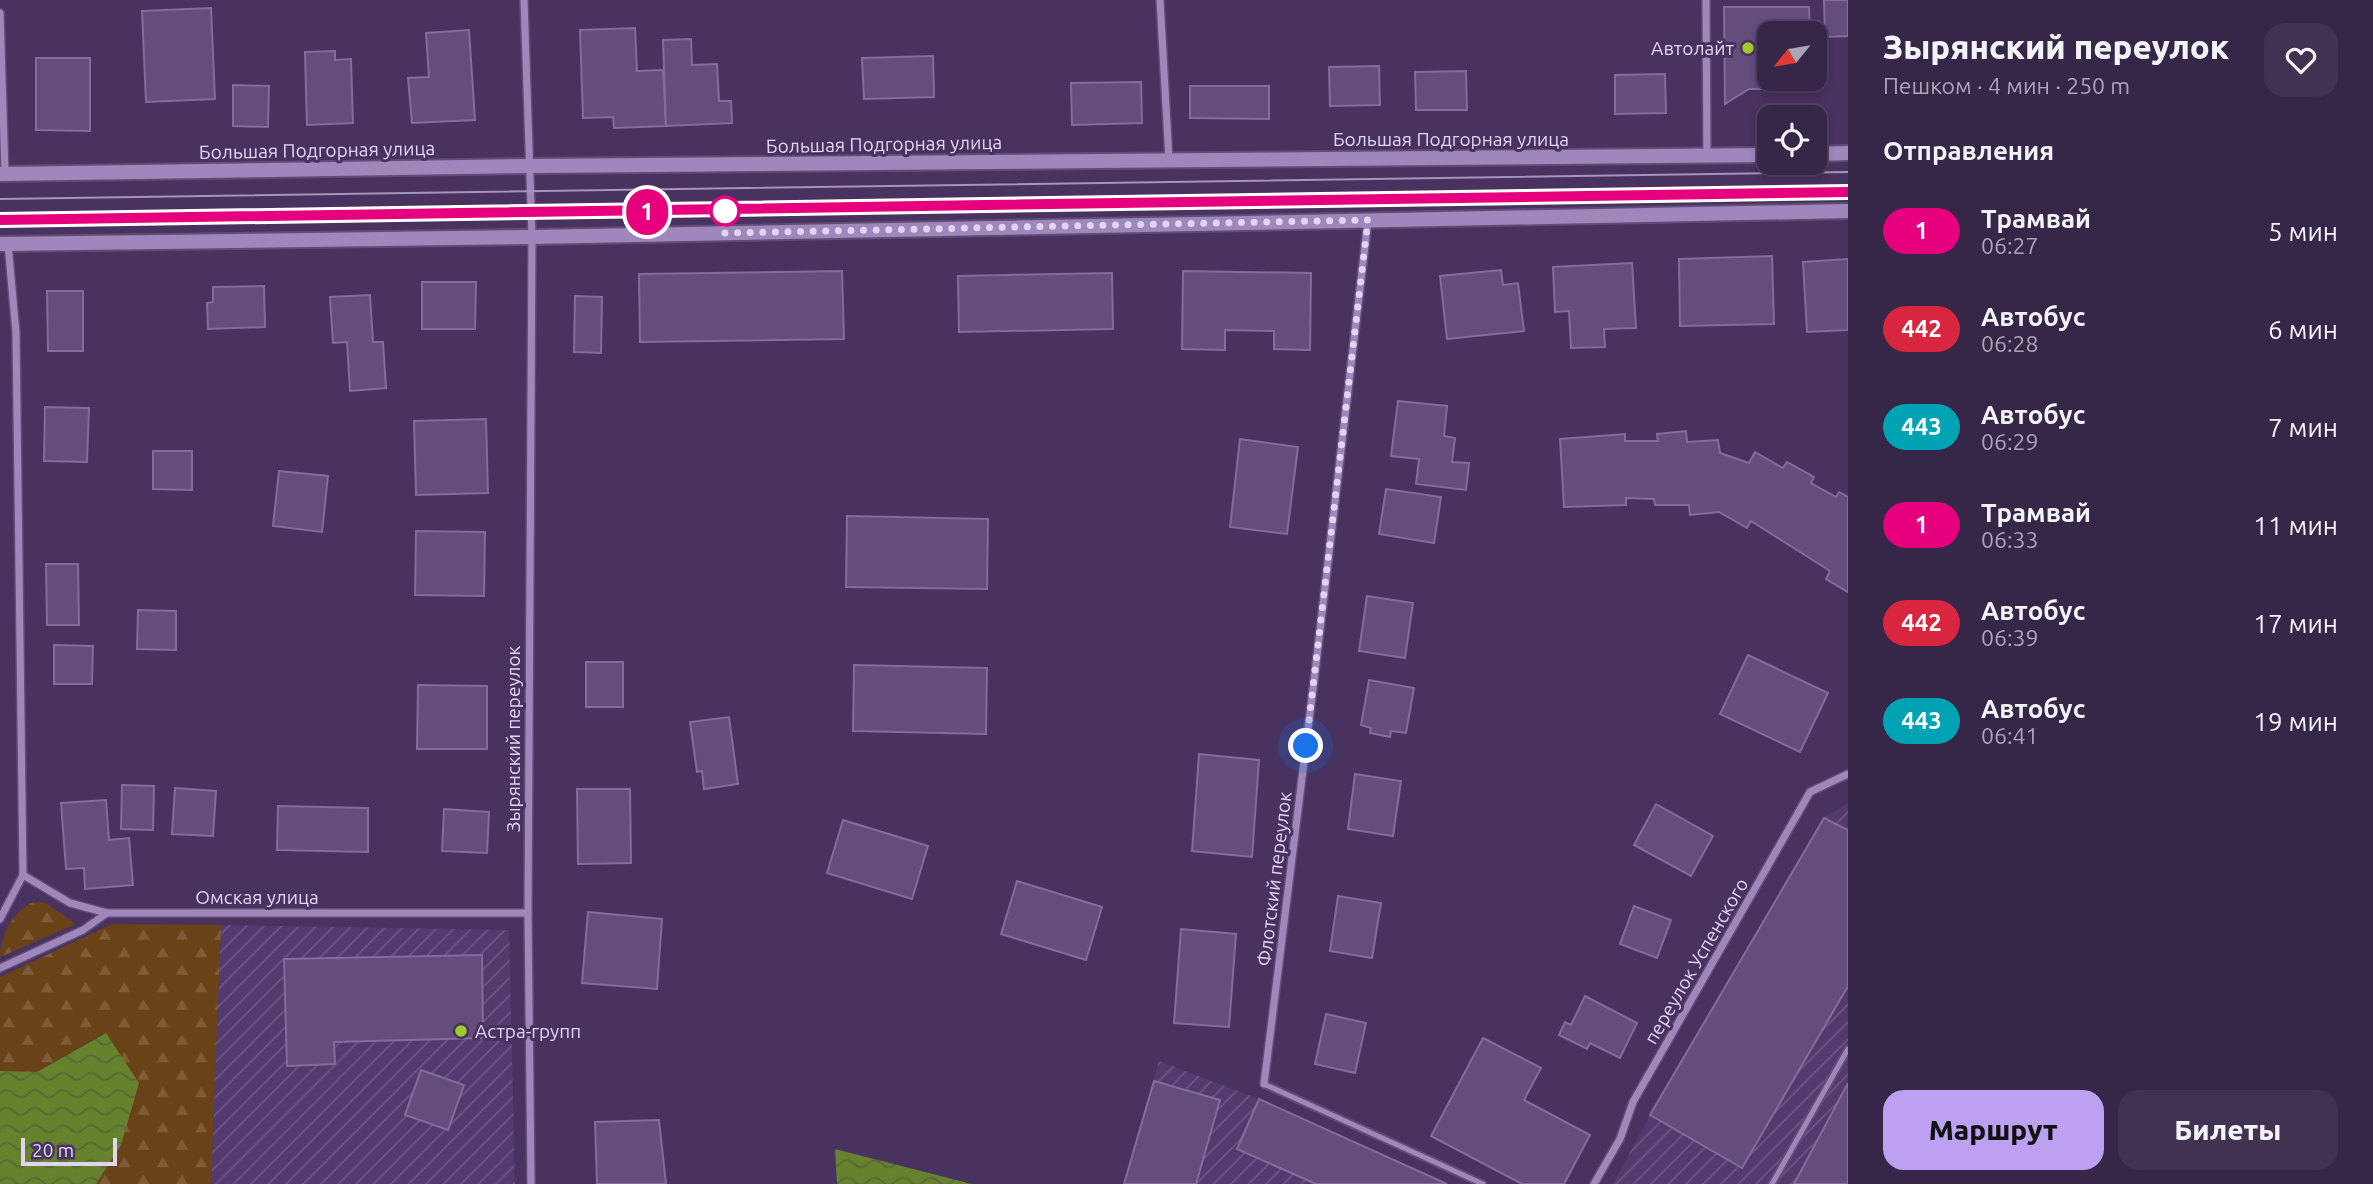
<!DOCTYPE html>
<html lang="ru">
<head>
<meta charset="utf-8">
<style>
	:root { --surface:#362648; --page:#413252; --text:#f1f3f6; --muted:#aaa5b4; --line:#504360; --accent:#bca0f2 }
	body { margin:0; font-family:Ubuntu,sans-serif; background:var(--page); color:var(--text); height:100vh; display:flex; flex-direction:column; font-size:26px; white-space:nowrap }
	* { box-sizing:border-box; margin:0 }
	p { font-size:23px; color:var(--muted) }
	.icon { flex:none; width:38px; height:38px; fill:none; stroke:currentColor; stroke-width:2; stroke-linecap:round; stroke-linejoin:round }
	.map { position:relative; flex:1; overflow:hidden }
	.panel { display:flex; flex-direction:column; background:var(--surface); width:525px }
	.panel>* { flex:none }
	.badge { padding:0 14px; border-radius:23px; font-size:24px; line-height:46px }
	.needle { width:46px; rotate:240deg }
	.controls { position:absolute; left:1757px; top:21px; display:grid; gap:14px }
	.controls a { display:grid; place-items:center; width:70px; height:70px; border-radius:14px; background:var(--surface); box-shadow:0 4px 10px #0003,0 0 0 2px var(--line); font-size:35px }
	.scale { position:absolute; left:21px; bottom:18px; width:96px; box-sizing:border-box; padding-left:7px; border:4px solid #e0d4f0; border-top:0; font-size:19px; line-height:24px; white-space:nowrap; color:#e0d4f0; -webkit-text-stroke:5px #483260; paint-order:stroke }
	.you { position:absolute; width:35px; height:35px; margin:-18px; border:5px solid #fff; border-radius:50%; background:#1a73e8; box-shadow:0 0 0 10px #1a73e833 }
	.map>.badge { position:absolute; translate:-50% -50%; box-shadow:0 0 0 4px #fff }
	h2 { padding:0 35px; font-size:26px; line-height:63px }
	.round { display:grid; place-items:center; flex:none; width:74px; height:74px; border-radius:21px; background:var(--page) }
	.summary { display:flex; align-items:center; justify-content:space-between; height:119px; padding:0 35px }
	h1 { font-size:33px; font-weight:800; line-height:52px }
	.primary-button { display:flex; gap:14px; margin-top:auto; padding:14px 35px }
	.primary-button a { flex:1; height:80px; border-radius:21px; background:var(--accent); color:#111; font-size:28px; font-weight:800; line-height:80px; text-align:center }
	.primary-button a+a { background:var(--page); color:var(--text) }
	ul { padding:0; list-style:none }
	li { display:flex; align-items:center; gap:21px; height:98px; padding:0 35px }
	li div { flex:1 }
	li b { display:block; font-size:26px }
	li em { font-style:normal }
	li .badge { min-width:77px; font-weight:700; text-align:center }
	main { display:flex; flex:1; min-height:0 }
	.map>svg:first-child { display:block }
	.industrial { fill:url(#industrial-furrows) }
	.forest { fill:url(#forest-firs) }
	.water { fill:url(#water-waves) }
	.building { fill:#634d7d; stroke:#826b9d; stroke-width:2 }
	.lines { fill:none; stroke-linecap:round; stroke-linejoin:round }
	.lane-casing { stroke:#604d74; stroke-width:9 }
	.street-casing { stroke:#604d74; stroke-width:10 }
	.secondary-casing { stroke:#604d74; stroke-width:18 }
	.lane { stroke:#9e87bb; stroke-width:5 }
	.street { stroke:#9e87bb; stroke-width:7 }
	.secondary { stroke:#9e87bb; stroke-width:14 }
	.tram { stroke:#a595b8; stroke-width:2 }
	.line-casing { stroke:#fff; stroke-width:16 }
	.line { stroke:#e6007e; stroke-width:10 }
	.walk { stroke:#e0d4f0; stroke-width:7; stroke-dasharray:0 12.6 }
	.poi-dot { fill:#9eca2f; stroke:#483260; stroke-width:2.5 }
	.stop-dot { fill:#fff; stroke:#e6007e; stroke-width:3.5 }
	.labels { text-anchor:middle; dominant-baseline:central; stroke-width:6; stroke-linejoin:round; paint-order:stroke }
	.poi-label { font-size:19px; fill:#e0d4f0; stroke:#483260; text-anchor:end }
	.street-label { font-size:19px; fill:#e0d4f0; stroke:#483260 }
</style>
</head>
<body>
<main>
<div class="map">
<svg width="1848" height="1184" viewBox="0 0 1848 1184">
	<defs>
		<pattern id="industrial-furrows" width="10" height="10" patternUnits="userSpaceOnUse" patternTransform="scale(1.75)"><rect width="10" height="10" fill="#53396e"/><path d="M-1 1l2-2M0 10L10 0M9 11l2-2" fill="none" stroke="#6b5583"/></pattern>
		<pattern id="forest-firs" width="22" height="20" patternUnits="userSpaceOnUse" patternTransform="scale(1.75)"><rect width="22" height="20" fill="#6a4217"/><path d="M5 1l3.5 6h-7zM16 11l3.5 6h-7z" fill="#7f5c39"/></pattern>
		<pattern id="water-waves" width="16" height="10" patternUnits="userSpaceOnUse" patternTransform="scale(1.75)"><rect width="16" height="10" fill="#67822d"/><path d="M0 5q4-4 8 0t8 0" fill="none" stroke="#596838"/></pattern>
	</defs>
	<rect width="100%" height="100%" fill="#483260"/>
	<!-- industrial -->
	<g class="industrial">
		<path d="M 1848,803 L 1848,1184 L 1613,1184 L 1650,1115 L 1824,818 Z"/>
		<path d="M 221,925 L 509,930 L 515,1184 L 211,1184 Z"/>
		<path d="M 1159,1061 L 1259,1099 L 1447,1184 L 1124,1184 Z"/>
	</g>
	<!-- forest -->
	<g class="forest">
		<path d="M 34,902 L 46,903 L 76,924 L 0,957 C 0,935 13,911 34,902 Z"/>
		<path d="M 112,924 L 221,925 L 211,1184 L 96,1184 L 121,1145 L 105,1033 L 37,1072 L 0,1071 L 0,977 Z"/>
	</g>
	<!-- water -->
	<g class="water">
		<path d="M 106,1033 L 139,1083 L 121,1145 L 96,1184 L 0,1184 L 0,1071 L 37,1072 Z"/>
		<path d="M 835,1149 L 972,1184 L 837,1184 Z"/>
	</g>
	<!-- building -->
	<g class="building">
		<path d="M 1824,0 L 1848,0 L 1848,36 L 1825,37 Z"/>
		<path d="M 1724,7 L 1809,7 L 1810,33 L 1769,33 L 1769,79 L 1810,79 L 1810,89 L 1749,89 L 1725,104 Z"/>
		<path d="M 211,8 L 215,99 L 146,102 L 142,11 Z"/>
		<path d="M 635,28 L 637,71 L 663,70 L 666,126 L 614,128 L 613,117 L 583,118 L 580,30 Z"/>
		<path d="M 469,30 L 475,120 L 412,123 L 408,78 L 429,77 L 426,33 Z"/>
		<path d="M 691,39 L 692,65 L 717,64 L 719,101 L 731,101 L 732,123 L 666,126 L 663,40 Z"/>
		<path d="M 335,51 L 335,60 L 351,59 L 353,123 L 307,125 L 305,52 Z"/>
		<path d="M 933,56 L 934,97 L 864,99 L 862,58 Z"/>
		<path d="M 36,58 L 90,58 L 90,131 L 36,130 Z"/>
		<path d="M 1379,66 L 1380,105 L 1330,106 L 1329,67 Z"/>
		<path d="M 1466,71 L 1467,110 L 1416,110 L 1415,72 Z"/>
		<path d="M 1665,74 L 1666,113 L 1615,114 L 1615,75 Z"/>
		<path d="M 1141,82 L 1142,123 L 1072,125 L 1071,83 Z"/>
		<path d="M 233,85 L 269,86 L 268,127 L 233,126 Z"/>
		<path d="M 1190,86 L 1269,86 L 1269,119 L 1190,118 Z"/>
		<path d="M 1772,256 L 1774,324 L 1680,326 L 1679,259 Z"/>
		<path d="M 1848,259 L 1848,330 L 1807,332 L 1803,262 Z"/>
		<path d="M 1632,263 L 1636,328 L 1604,329 L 1605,347 L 1571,348 L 1569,311 L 1555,312 L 1553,267 Z"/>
		<path d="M 1501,270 L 1503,285 L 1518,283 L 1524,331 L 1447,339 L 1440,276 Z"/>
		<path d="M 842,271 L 844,339 L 640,342 L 639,274 Z"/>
		<path d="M 1183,271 L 1311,273 L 1310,350 L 1274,349 L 1274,331 L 1225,330 L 1225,350 L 1182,349 Z"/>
		<path d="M 1112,273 L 1113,329 L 959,332 L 958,276 Z"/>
		<path d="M 422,282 L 476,282 L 475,329 L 422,329 Z"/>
		<path d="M 264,286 L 265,327 L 208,329 L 207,303 L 213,302 L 213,287 Z"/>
		<path d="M 47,291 L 83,291 L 83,351 L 48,351 Z"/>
		<path d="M 370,295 L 373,342 L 383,342 L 386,388 L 350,391 L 347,342 L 333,343 L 330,297 Z"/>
		<path d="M 575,296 L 602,297 L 601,353 L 574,352 Z"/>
		<path d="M 1398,401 L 1447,406 L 1444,436 L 1455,438 L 1452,462 L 1469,463 L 1466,490 L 1416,484 L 1419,459 L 1391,456 Z"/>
		<path d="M 45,407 L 89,408 L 87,462 L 44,461 Z"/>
		<path d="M 486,419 L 488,493 L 416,495 L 414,421 Z"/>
		<path d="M 1686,431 L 1687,442 L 1718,440 L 1720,453 L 1749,463 L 1755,452 L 1783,468 L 1787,462 L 1814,477 L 1811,483 L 1836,497 L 1839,492 L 1848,497 L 1848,592 L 1826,579 L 1830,571 L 1751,521 L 1747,528 L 1719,512 L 1690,515 L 1689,505 L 1655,505 L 1654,499 L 1626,498 L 1626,505 L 1564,507 L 1560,439 L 1625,434 L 1625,441 L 1658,441 L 1657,434 Z"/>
		<path d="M 1240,439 L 1298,447 L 1287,534 L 1230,527 Z"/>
		<path d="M 153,451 L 192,451 L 192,490 L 153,489 Z"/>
		<path d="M 279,471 L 328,476 L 322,532 L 273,526 Z"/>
		<path d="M 1386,489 L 1441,497 L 1434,543 L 1379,534 Z"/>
		<path d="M 847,516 L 988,519 L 987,589 L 846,587 Z"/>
		<path d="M 416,531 L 485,532 L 484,596 L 415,595 Z"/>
		<path d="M 46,564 L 78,564 L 79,625 L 47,625 Z"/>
		<path d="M 1367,596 L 1413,603 L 1405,658 L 1359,651 Z"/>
		<path d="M 138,610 L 176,611 L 176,650 L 137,649 Z"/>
		<path d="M 54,645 L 93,646 L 92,684 L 54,684 Z"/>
		<path d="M 1748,655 L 1828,693 L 1800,752 L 1720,714 Z"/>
		<rect x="586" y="662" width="37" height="45"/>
		<path d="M 854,665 L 987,668 L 986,734 L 853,731 Z"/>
		<path d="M 1369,680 L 1414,688 L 1406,733 L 1391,731 L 1390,737 L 1370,733 L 1371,728 L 1361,725 Z"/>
		<path d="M 418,685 L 487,686 L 487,749 L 417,749 Z"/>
		<path d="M 729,717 L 738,784 L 704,789 L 702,771 L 697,772 L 690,722 Z"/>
		<path d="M 1199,754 L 1259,760 L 1252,857 L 1192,851 Z"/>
		<path d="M 1355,774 L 1401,781 L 1393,836 L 1348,829 Z"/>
		<path d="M 122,785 L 154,786 L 153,830 L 121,829 Z"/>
		<path d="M 175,788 L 216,791 L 213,836 L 172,834 Z"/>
		<path d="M 577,789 L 630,789 L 631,863 L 578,864 Z"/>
		<path d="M 106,800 L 109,840 L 129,838 L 133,885 L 85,889 L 84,868 L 66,869 L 61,803 Z"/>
		<path d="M 1656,804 L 1713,836 L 1691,876 L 1634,845 Z"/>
		<path d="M 278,806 L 368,808 L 368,852 L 277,850 Z"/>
		<path d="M 444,809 L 489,812 L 487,853 L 442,851 Z"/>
		<path d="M 1824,818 L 1848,830 L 1848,986 L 1742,1168 L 1650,1115 Z"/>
		<path d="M 843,820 L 928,846 L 912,899 L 827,873 Z"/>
		<path d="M 1017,881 L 1102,907 L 1086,960 L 1001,934 Z"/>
		<path d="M 1338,896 L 1381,903 L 1372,958 L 1330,951 Z"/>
		<path d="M 1634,906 L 1671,920 L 1657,958 L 1620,944 Z"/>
		<path d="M 588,912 L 662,919 L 657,989 L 582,983 Z"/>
		<path d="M 1181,929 L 1236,934 L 1229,1027 L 1174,1023 Z"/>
		<path d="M 482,955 L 483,1038 L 334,1042 L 335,1064 L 287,1066 L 284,959 Z"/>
		<path d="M 1585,996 L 1637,1023 L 1620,1058 L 1590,1043 L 1587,1049 L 1559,1035 L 1565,1022 L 1571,1025 Z"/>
		<path d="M 1326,1014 L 1366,1023 L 1355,1073 L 1315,1064 Z"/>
		<path d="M 1483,1038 L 1541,1068 L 1524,1100 L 1590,1135 L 1564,1184 L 1522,1184 L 1431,1136 Z"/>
		<path d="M 421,1070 L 464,1085 L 448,1130 L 405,1115 Z"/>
		<path d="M 1154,1081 L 1220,1100 L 1196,1184 L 1124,1184 Z"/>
		<path d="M 1848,1083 L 1848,1184 L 1794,1184 Z"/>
		<path d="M 1259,1099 L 1447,1184 L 1316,1184 L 1237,1149 Z"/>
		<path d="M 659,1120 L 666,1184 L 597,1184 L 595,1122 Z"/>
	</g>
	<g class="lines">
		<defs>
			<g id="lane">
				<path d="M 1264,1084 L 1483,1184"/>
				<path d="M 1772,1184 L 1848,1049"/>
			</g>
			<g id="street">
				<path d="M 524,0 L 532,237 L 528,913 L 531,1184"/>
				<path d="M 1160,0 L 1169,160"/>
				<path d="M 1706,0 L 1707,157"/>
				<path d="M 0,13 L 5,173"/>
				<path d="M 8,244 L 16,333 L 23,875 L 70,903 L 107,913"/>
				<path d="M 0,919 L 23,875"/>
				<path d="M 0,968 L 83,930 L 107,913 L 528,913"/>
				<path d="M 1264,1084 L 1315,673 L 1368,220"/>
				<path d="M 1594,1184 L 1620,1139 L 1633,1102 L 1810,792 L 1848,774"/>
			</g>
			<g id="secondary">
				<path d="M 1815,154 L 1848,153"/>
				<path d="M 0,174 L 529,166 L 1769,155"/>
				<path d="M 0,244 L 532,237 L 1848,211"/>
			</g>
		</defs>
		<!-- lane casing -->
		<use href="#lane" class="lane-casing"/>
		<!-- street casing -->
		<use href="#street" class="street-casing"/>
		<!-- secondary casing -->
		<use href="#secondary" class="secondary-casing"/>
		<!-- lane -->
		<use href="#lane" class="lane"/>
		<!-- street -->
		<use href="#street" class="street"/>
		<!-- secondary -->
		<use href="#secondary" class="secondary"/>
		<!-- tram -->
		<g class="tram">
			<path d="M 0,199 L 1848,172"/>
			<path d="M 0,220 L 1848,192"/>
		</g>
	</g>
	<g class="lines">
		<defs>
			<path id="line" d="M 0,220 L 1848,192"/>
		</defs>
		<!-- line casing -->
		<use href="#line" class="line-casing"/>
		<!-- line -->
		<use href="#line" class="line"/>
		<!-- walk -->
		<path class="walk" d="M 725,211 L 722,233 L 1368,220 L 1306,746"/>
	</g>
	<!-- markers -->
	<g class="poi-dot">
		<circle cx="1748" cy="48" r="7"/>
		<circle cx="461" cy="1031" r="7"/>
	</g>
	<circle class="stop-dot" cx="725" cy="211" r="14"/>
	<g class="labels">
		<!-- poi labels -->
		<g class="poi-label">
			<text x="1734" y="48">Автолайт</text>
			<text x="475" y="1031" text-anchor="start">Астра-групп</text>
		</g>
		<!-- street labels -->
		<g class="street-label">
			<text x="1451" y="139">Большая Подгорная улица</text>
			<text transform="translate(884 144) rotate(-1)">Большая Подгорная улица</text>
			<text transform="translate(317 150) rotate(-1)">Большая Подгорная улица</text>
			<text transform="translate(513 739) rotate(-90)">Зырянский переулок</text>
			<text transform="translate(1274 879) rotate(-83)">Флотский переулок</text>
			<text x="257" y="897">Омская улица</text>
			<text transform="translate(1696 961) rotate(-60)">переулок Успенского</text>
		</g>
	</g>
</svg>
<div class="controls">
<a><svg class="needle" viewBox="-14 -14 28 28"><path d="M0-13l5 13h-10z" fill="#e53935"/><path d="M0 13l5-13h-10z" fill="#aaa5b4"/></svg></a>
<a><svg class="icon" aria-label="locate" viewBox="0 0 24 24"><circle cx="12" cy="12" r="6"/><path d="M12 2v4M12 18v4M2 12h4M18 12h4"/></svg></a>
</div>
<div class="scale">20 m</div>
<div class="you" style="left:1306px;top:746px"></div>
<b class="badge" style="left:647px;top:212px;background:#e6007e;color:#fff">1</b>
</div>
<section class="panel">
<div class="summary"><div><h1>Зырянский переулок</h1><p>Пешком · 4 мин · 250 m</p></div><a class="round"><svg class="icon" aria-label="heart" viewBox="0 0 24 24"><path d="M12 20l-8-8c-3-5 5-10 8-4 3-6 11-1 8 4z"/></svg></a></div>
<h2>Отправления</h2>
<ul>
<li><span class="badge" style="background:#e6007e;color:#fff">1</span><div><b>Трамвай</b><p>06:27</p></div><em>5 мин</em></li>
<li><span class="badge" style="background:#d7263d;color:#fff">442</span><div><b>Автобус</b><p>06:28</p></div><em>6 мин</em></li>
<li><span class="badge" style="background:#00a3b4;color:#fff">443</span><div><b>Автобус</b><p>06:29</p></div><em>7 мин</em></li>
<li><span class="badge" style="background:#e6007e;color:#fff">1</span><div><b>Трамвай</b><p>06:33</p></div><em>11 мин</em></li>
<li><span class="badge" style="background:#d7263d;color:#fff">442</span><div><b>Автобус</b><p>06:39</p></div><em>17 мин</em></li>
<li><span class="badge" style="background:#00a3b4;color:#fff">443</span><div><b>Автобус</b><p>06:41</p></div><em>19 мин</em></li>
</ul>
<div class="primary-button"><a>Маршрут</a><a>Билеты</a></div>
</section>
</main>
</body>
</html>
